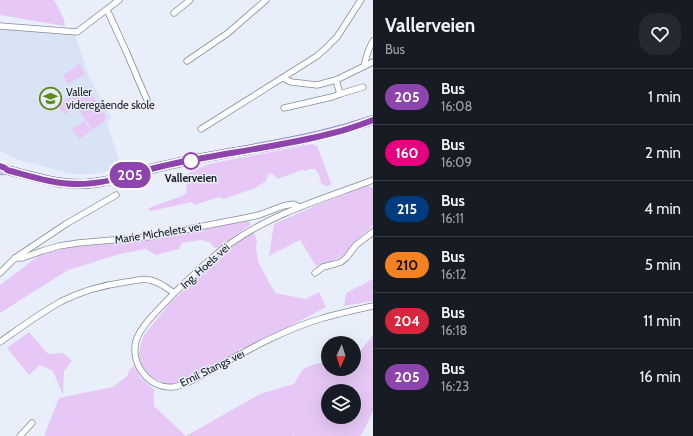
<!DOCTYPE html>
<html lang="en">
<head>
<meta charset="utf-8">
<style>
	:root { --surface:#171b24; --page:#242831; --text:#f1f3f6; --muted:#9ea1a6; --line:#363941 }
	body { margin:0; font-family:Cabin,sans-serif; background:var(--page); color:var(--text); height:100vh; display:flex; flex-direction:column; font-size:15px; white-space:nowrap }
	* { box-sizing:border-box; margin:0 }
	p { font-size:13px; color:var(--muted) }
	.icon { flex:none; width:22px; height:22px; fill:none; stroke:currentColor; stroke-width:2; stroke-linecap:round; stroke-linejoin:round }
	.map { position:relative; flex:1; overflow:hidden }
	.panel { display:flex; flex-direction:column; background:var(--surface); width:320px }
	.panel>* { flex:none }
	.badge { padding:0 8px; border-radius:13px; font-size:14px; line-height:26px }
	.needle { width:26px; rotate:184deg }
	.controls { position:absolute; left:321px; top:336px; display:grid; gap:8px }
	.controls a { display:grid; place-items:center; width:40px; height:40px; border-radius:50%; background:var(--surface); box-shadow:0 4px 16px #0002; font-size:20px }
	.map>.badge { position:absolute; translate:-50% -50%; box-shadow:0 0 0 2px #fff }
	.round { display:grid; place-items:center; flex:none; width:42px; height:42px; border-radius:16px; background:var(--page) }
	.head { display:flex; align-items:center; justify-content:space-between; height:68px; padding:0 12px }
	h1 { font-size:19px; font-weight:800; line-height:30px }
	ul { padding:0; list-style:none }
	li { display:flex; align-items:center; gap:12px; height:56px; padding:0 12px; border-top:1px solid var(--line) }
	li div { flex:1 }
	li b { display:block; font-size:15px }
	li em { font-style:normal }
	li .badge { min-width:44px; font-weight:700; text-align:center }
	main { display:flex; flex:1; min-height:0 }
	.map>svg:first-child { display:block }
	.built { fill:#d8e3f5 }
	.green { fill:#e6c7f5; fill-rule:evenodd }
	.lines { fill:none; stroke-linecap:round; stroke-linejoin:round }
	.minor-casing { stroke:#858c96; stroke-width:7 }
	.primary-casing { stroke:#736cae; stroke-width:10 }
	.minor { stroke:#fff; stroke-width:5.5 }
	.primary { stroke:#c8c1fd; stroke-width:9 }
	.line-casing { stroke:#fff; stroke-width:9 }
	.line { stroke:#8e44ad; stroke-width:6 }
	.stop-dot { fill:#fff; stroke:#8e44ad; stroke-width:2 }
	.labels { text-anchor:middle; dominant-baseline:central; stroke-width:3; stroke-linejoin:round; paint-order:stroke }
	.poi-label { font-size:11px; fill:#181a1e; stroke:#e8effb; text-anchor:start }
	.stop-label { font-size:11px; font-weight:bold; fill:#181a1e; stroke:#e8effb }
	.street-label { font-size:11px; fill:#181a1e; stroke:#e8effb }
</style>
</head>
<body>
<main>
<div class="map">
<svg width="373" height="436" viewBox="0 0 373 436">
	<rect width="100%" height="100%" fill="#e8effb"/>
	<!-- built -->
	<path class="built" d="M 0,29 L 75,35 L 90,79 L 111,117 L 107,124 L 122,169 L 92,174 L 71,174 L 16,159 L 0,151 Z"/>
	<!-- green -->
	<g class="green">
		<path d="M 0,0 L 54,0 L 64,19 L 65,26 L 0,15 Z"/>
		<path d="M 80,64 L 85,74 L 68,84 L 63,75 Z"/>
		<path d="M 86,87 L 106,117 L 104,122 L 92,130 L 71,97 Z"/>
		<path d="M 70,97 L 76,107 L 64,115 L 58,105 Z"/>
		<path d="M 84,121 L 91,131 L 79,139 L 72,129 Z"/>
		<path d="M 312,144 L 317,146 L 331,183 L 331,185 L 325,186 L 321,183 L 319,174 L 315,169 L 308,169 L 306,171 L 302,170 L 277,179 L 274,175 L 270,173 L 268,175 L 266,181 L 255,188 L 224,199 L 219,197 L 194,205 L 192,202 L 151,211 L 149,210 L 149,208 L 182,196 L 187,192 L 185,175 L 209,164 Z"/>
		<path d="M 367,185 L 373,188 L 373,226 L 360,237 L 345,254 L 334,260 L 316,266 L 300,240 L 269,256 L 274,224 L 317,205 Z"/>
		<path d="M 248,221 L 251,224 L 219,247 L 214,248 L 211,243 L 201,240 L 182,243 L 179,249 L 156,255 L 145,249 L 120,254 L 68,270 L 0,313 L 0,285 L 41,254 L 74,247 L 151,240 Z"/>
		<path d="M 254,233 L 257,240 L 256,248 L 258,261 L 263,271 L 275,293 L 306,299 L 319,292 L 326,307 L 192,378 L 169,386 L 152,377 L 146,371 L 140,362 L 139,354 L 141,343 L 144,335 L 171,302 L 232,247 L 250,234 Z"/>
		<path d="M 373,279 L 373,301 L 344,306 L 346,293 Z"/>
		<path d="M 29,332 L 48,354 L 63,353 L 72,361 L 64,371 L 63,395 L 53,371 L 40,365 L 29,375 L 7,348 Z"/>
		<path d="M 373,335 L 373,411 L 363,432 L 360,436 L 294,436 L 293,435 L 291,436 L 44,436 L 59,398 L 113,387 L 127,376 L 130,369 L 134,366 L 140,377 L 154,389 L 154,406 L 186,436 L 260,394 L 294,384 L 302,370 L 312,365 L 328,361 L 328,369 L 354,369 L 354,355 L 357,355 ZM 328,391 L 354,391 L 354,417 L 328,417 Z"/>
	</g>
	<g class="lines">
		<defs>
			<g id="minor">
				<path d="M 107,11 L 109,14 L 126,51 L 147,100"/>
				<path d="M 174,13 L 190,0"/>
				<path d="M 0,26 L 77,32 L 119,0"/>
				<path d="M 187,61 L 228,33 L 266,0"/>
				<path d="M 364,66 C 366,57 368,49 373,41"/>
				<path d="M 283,78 L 291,82 L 317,85 L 336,80 L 373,62"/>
				<path d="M 340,94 L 363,87"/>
				<path d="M 284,108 L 332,97 L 340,94 L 336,80"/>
				<path d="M 201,129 L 317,56 L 326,48 L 337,37 L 361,0"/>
				<path d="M 15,258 L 22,258 L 42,251 L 59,246 L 78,243 L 147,237 L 245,218 L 259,215 L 283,206 L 293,204 L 300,207"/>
				<path d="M 0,273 L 15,258 L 66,224 L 116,195"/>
				<path d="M 315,273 L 323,267 L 335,264 L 341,262 L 347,257 L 356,245 L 373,232"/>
				<path d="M 174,293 C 162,307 141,324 136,341 C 130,364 149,389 173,387 C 180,386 186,383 193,380 C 233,359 276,332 320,319 C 337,314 355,310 373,306"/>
				<path d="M 0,342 C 20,328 40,313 62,301 C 82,291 104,285 126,282 C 134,281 143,278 150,280 C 160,282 167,288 174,293 C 193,276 212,255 234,241 C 276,212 326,198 373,180"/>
				<path d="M 20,436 L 32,423"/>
			</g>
			<path id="primary" d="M 0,170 L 7,170 C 32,176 57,185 84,184 C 103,183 121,178 140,172 C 153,168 167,165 181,162 C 246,149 309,142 373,120"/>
		</defs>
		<!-- minor casing -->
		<use href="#minor" class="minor-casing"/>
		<!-- primary casing -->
		<use href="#primary" class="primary-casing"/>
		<!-- minor -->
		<use href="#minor" class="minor"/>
		<!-- primary -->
		<use href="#primary" class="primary"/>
	</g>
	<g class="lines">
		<defs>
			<path id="line" d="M 0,166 L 5,168 L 7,170 C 30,176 53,184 78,184 C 99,184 119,179 140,172 C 153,168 167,165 181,162 C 231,152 283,146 333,133 C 346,130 360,125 373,120"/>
		</defs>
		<!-- line casing -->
		<use href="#line" class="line-casing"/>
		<!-- line -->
		<use href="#line" class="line"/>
	</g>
	<!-- icons -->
	<defs>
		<symbol id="school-ring" viewBox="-11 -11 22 22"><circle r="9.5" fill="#e8effb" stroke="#5f8a19" stroke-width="1.5"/><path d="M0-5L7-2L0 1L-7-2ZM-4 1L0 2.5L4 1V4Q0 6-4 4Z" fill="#5f8a19"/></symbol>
	</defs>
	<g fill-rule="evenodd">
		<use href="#school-ring" x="38" y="86" width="25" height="25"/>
	</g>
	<!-- markers -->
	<circle class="stop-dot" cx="191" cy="161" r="8"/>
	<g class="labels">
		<!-- poi labels -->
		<g class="poi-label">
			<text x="66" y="92">Valler<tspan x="66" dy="13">videregående skole</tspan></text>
		</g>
		<!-- stop labels -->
		<g class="stop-label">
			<text x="191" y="178">Vallerveien</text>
		</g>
		<!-- street labels -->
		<g class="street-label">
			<text transform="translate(158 233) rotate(-9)">Marie Michelets vei</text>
			<text transform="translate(205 266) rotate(-42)">Ing. Hoels vei</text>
			<text transform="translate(212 368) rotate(-26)">Emil Stangs vei</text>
		</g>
	</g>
</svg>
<div class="controls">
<a><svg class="needle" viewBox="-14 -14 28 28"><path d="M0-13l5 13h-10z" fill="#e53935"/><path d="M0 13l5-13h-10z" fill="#9ea1a6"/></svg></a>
<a><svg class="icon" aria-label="layers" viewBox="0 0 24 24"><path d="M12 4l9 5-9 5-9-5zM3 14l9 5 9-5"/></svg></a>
</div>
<b class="badge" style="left:130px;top:175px;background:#8e44ad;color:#fff">205</b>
</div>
<section class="panel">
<div class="head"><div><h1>Vallerveien</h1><p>Bus</p></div><a class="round"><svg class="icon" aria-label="heart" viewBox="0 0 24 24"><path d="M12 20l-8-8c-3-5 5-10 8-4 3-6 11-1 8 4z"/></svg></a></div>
<ul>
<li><span class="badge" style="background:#8e44ad;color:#fff">205</span><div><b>Bus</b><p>16:08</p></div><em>1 min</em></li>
<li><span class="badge" style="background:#e6007e;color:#fff">160</span><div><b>Bus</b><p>16:09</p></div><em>2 min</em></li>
<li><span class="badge" style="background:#003b80;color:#fff">215</span><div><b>Bus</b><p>16:11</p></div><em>4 min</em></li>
<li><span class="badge" style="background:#f58220;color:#111">210</span><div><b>Bus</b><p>16:12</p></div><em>5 min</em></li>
<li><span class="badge" style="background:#d7263d;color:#fff">204</span><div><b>Bus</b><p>16:18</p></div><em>11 min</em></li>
<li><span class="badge" style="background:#8e44ad;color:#fff">205</span><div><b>Bus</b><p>16:23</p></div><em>16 min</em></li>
</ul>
</section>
</main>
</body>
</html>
